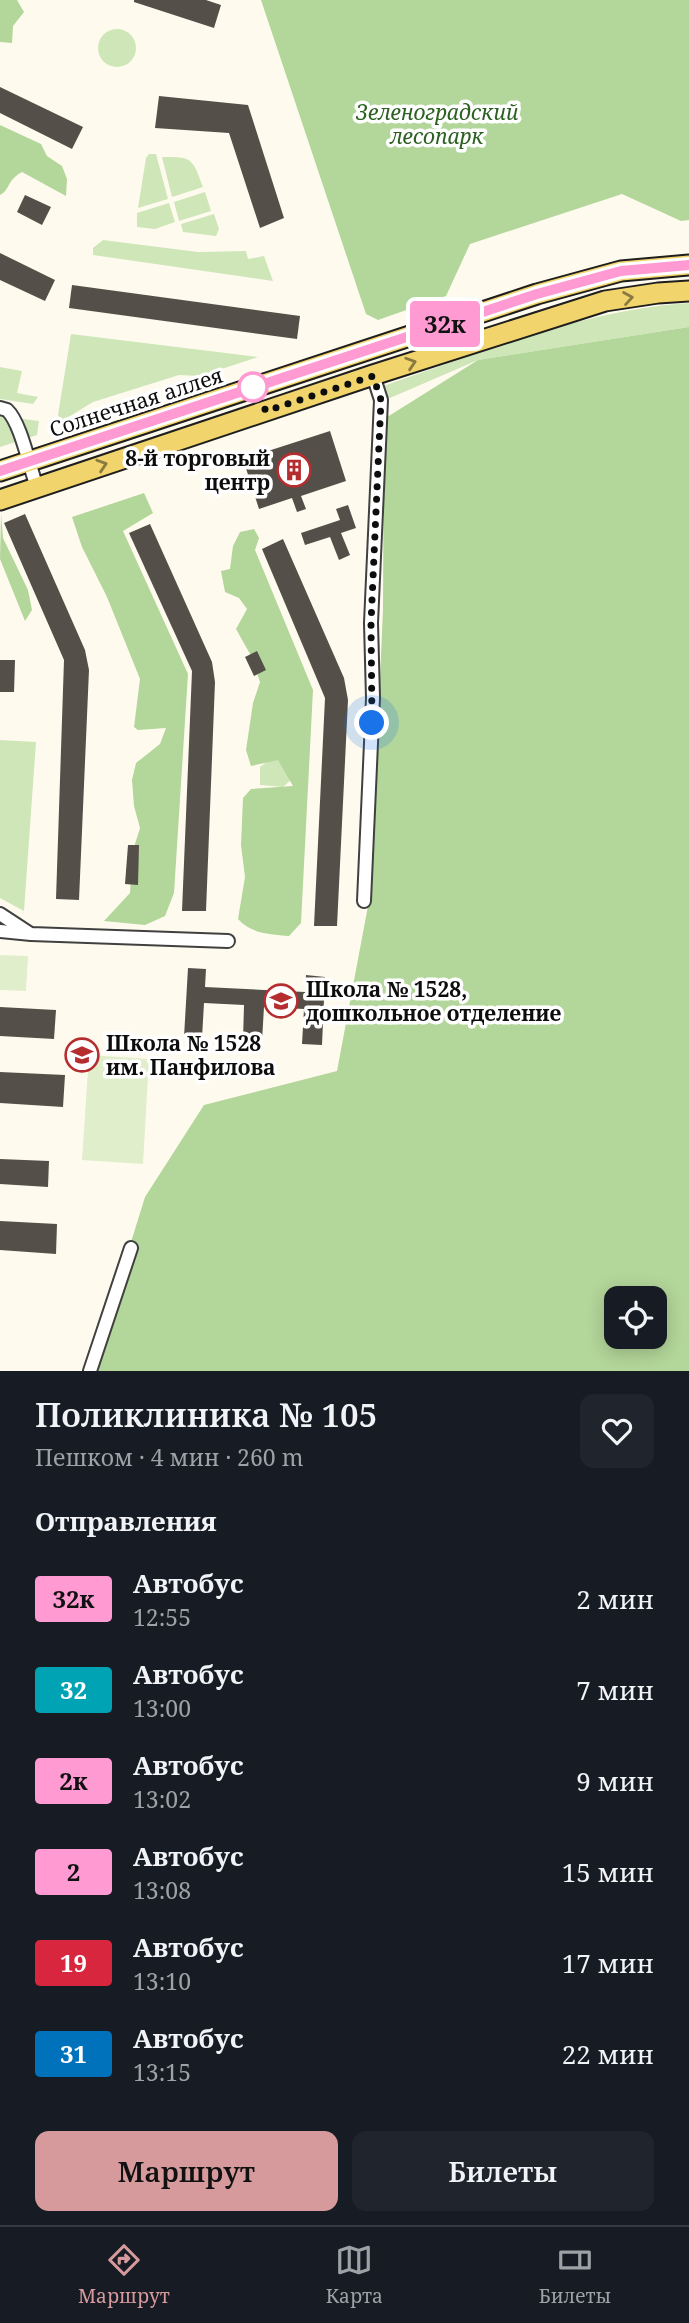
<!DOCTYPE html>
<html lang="ru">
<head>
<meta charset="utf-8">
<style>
	:root { --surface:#171b24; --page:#20242c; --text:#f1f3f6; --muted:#9ea1a6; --line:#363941; --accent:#d69a9c }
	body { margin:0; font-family:"Noto Serif",serif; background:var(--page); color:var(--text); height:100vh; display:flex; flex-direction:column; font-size:26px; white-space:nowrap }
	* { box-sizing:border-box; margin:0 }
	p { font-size:23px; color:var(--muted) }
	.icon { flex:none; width:38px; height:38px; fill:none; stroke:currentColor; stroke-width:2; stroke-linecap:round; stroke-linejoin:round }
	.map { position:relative; height:1371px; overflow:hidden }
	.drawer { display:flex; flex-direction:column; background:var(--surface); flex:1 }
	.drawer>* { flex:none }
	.badge { padding:0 14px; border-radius:5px; font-size:24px; line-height:46px }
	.controls { position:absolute; left:604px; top:1286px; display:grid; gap:14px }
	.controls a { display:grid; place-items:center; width:63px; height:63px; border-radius:14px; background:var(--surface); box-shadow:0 4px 18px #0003; font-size:35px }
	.you { position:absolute; width:35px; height:35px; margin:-18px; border:5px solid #fff; border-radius:50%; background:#1a73e8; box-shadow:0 0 0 10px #1a73e833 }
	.map>.badge { position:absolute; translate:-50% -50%; box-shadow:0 0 0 4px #fff }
	h2 { padding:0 35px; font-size:26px; line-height:63px }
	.round { display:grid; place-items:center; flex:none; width:74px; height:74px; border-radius:14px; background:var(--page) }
	.overview { display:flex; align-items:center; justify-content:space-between; height:119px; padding:0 35px }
	h1 { font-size:33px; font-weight:600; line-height:52px }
	.primary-button { display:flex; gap:14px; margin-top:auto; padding:14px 35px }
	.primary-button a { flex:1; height:80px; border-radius:14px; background:var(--accent); color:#111; font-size:28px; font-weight:600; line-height:80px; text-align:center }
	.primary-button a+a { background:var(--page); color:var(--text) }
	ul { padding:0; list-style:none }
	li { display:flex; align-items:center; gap:21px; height:91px; padding:0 35px }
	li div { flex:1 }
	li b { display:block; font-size:26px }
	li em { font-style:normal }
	li .badge { min-width:77px; font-weight:700; text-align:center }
	.tabs { display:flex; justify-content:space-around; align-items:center; height:98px; border-top:2px solid var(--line); background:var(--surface); font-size:19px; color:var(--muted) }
	.tabs a { display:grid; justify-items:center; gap:4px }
	.tabs .on { color:var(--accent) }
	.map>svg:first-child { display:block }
	.green { fill:#cfe6b9 }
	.forest { fill:#b3d69a; fill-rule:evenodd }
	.pitch { fill:#e1eecb }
	.building { fill:#554f4a }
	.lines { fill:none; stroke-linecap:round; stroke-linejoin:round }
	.minor-casing { stroke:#404040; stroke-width:16 }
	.primary-casing { stroke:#1e1e1e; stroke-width:23 }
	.minor { stroke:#fff; stroke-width:12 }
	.primary { stroke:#f1d46b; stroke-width:19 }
	.oneway { stroke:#8a7a41 }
	.line-casing { stroke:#fff; stroke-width:16 }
	.line { stroke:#ff9ad2; stroke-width:10 }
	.walk { stroke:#0d0d0d; stroke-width:7; stroke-dasharray:0 12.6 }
	.stop-dot { fill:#fff; stroke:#ff9ad2; stroke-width:3.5 }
	.labels { text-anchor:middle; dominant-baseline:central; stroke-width:7; stroke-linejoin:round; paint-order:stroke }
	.park-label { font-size:21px; font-style:italic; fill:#2c6121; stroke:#fff }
	.street-label { font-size:21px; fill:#0d0d0d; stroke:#fff }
	.poi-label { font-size:21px; font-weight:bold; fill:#0d0d0d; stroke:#fff; text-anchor:start }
</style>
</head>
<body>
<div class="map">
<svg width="689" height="1371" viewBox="0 0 689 1371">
	<rect width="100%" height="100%" fill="#fefbee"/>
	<!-- green -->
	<g class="green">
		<circle cx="117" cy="48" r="19"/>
		<path d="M 149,154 L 156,154 L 168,199 L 138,208 L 146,158 Z"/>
		<path d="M 162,157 C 193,157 192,158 203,187 L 172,197 Z"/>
		<path d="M 205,192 L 211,211 L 179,221 L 174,202 Z"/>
		<path d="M 169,203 L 175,222 L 155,229 L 137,227 L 137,213 Z"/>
		<path d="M 214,214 L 219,229 L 216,236 L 183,232 L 181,224 Z"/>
		<path d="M 103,240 L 198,252 L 246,251 L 248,259 L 264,256 L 273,281 L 93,255 L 93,248 Z"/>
		<path d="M 689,303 L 689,327 L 478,360 L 390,398 L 378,392 L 383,386 C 483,352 583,310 689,303 Z"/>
		<path d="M 71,334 L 258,357 L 200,376 L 179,375 L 93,402 L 62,421 L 58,415 Z"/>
		<path d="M 0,367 L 22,371 L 17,393 L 38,397 L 33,404 L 0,399 Z"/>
		<path d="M 0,416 L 39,421 L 37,435 L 0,447 Z"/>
		<path d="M 0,740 L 36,742 L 24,911 L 0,898 Z"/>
		<path d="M 275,756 L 293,778 L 283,787 L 260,785 L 260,767 Z"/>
	</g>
	<!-- forest -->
	<g class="forest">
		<path d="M 0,0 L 17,0 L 24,12 L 13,26 L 12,43 L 0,42 Z"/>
		<path d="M 261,0 L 689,0 L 689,220 L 681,221 L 622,194 L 470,244 L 446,296 L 378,320 L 366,314 Z"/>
		<path d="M 0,125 L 41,144 L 47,156 L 62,166 L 67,179 L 66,196 L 22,172 C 7,180 10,190 0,195 Z"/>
		<path d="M 689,327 L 689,1371 L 91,1371 L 145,1197 L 204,1105 L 337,1071 L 371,890 L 383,609 L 384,419 L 478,360 ZM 616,1298 L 654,1298 L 654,1337 L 616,1337 Z"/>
		<path d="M 144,493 L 153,513 L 123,531 L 188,674 L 174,893 L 165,916 L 145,925 L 104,921 L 130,893 L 131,877 L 129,863 L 140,828 L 134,806 L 132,780 L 136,763 L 160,744 L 166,728 L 138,730 L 134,727 L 140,679 L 107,597 L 82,547 L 72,517 Z"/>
		<path d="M 1,514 L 3,538 L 28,590 L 32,610 L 25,621 L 0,559 Z"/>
		<path d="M 254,529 L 259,538 L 255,550 L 313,690 L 301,923 L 289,936 C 270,934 251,934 238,919 L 245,877 L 241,845 L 243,798 L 251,789 L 293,786 L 278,760 L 251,766 L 246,750 L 253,703 L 260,682 L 250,654 L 236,629 L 247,609 L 239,598 L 225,592 L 221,571 L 230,569 L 233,546 L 240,532 Z"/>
	</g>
	<!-- pitch -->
	<g class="pitch">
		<path d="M 0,955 L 28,956 L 26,991 L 0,990 Z"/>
		<path d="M 89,1055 L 149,1059 L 143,1164 L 82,1160 Z"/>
	</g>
	<!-- building -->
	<g class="building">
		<path d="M 134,0 L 206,0 L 221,5 L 214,28 L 134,2 Z"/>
		<path d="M 0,87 L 83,127 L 72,149 L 0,113 Z"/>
		<path d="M 159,96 L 248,105 L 284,218 L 260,228 L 229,133 L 155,128 Z"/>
		<path d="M 25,195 L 51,207 L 42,225 L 17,212 Z"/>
		<path d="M 0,253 L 55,280 L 45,301 L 0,280 Z"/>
		<path d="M 72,285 L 300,316 L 297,339 L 69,308 Z"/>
		<path d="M 330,431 L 346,481 L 301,496 L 306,509 L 297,512 L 292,498 L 259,509 L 243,459 Z"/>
		<path d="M 348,505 L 356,528 L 341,533 L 350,555 L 339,560 L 330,537 L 305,545 L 301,533 L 340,520 L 336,509 Z"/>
		<path d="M 25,514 L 85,650 L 89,670 L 79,900 L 56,899 L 64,660 L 4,523 Z"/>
		<path d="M 150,524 L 212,662 L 215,682 L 206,911 L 182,911 L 192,671 L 129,533 Z"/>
		<path d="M 283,539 L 344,678 L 348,700 L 337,926 L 314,926 L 325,698 L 262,549 Z"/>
		<path d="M 257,651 L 266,670 L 254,676 L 245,657 Z"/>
		<path d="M 0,660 L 15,660 L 14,692 L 0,692 Z"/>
		<path d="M 128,845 L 139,845 L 138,885 L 125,884 Z"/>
		<path d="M 188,968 L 206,969 L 205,987 L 305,992 L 306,975 L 325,977 L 322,1045 L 302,1044 L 304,1009 L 264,1007 L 262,1041 L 243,1040 L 244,1005 L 204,1003 L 202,1038 L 184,1037 Z"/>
		<path d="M 0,1007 L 56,1010 L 54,1039 L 0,1036 Z"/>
		<path d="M 0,1072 L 65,1075 L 63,1107 L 0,1103 Z"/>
		<path d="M 0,1159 L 49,1161 L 48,1187 L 0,1184 Z"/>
		<path d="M 0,1221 L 57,1224 L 56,1254 L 0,1250 Z"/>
	</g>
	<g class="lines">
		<defs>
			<g id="minor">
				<path d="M 0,408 L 7,410 C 21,423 29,466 37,487"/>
				<path d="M 364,901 L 373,698 L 371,623 L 381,400 L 373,375"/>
				<path d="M 0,914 L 29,933"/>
				<path d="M 0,931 L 31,934 L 228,941"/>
				<path d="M 90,1371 L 131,1248"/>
			</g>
			<g id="primary">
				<path d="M 0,471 L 537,294 L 621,271 L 689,265"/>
				<path d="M 0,500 L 373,375 L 605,301 L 658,293 L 689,291"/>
			</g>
		</defs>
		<!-- minor casing -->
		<use href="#minor" class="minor-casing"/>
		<!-- primary casing -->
		<use href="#primary" class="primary-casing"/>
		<!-- minor -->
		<use href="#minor" class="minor"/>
		<!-- primary -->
		<use href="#primary" class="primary"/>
	</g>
	<!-- one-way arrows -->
	<defs><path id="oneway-chevron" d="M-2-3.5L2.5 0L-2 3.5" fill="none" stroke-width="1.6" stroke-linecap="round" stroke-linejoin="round" transform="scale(1.75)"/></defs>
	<g class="oneway">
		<use href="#oneway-chevron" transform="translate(628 298) rotate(-9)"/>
		<use href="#oneway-chevron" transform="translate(411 363) rotate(-18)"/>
		<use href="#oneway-chevron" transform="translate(102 465) rotate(-18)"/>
	</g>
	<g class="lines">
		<defs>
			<path id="line" d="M 0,471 L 537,294 L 621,271 L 689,265"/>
		</defs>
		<!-- line casing -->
		<use href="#line" class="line-casing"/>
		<!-- line -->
		<use href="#line" class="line"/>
		<!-- walk -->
		<path class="walk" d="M 253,387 L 266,411 L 373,376 L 381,400 L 371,623 L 372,723"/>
	</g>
	<!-- icons -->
	<defs>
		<symbol id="building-ring" viewBox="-11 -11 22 22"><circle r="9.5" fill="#fff" stroke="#b52d2f" stroke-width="1.5"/><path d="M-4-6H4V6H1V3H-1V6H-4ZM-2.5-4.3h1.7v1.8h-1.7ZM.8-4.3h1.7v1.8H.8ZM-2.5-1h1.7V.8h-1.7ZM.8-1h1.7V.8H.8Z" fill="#b52d2f"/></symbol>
		<symbol id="school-ring" viewBox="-11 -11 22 22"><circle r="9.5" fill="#fff" stroke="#b52d2f" stroke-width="1.5"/><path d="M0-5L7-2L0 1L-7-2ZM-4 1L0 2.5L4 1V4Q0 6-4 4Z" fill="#b52d2f"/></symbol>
	</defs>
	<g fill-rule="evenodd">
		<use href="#building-ring" x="275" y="451" width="38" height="38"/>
		<use href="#school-ring" x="262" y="982" width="38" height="38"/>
		<use href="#school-ring" x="63" y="1036" width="38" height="38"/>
	</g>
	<!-- markers -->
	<circle class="stop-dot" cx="253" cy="387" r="14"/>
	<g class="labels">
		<!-- park labels -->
		<g class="park-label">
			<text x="437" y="112">Зеленоградский<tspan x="437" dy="24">лесопарк</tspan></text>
		</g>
		<!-- street labels -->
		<g class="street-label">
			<text transform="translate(136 402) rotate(-18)">Солнечная аллея</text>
		</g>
		<!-- poi labels -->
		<g class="poi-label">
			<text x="270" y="458" text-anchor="end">8-й торговый<tspan x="270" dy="24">центр</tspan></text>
			<text x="306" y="989">Школа № 1528,<tspan x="306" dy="24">дошкольное отделение</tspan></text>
			<text x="106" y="1043">Школа № 1528<tspan x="106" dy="24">им. Панфилова</tspan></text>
		</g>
	</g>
</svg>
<div class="controls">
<a><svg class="icon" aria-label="locate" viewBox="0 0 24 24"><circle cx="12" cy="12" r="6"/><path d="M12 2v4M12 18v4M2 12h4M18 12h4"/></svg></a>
</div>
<div class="you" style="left:372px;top:723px"></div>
<b class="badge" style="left:445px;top:324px;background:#ff9ad2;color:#111">32к</b>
</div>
<section class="drawer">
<div class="overview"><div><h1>Поликлиника № 105</h1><p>Пешком · 4 мин · 260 m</p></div><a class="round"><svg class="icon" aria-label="heart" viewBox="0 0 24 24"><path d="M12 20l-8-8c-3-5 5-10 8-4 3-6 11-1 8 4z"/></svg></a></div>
<h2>Отправления</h2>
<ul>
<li><span class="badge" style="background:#ff9ad2;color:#111">32к</span><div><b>Автобус</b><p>12:55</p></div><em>2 мин</em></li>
<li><span class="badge" style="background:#00a3b4;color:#fff">32</span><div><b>Автобус</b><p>13:00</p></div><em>7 мин</em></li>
<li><span class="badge" style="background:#ff9ad2;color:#111">2к</span><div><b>Автобус</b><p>13:02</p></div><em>9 мин</em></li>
<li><span class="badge" style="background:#ff9ad2;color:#111">2</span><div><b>Автобус</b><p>13:08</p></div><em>15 мин</em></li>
<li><span class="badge" style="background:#d7263d;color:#fff">19</span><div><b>Автобус</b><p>13:10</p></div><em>17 мин</em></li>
<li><span class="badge" style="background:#0072bc;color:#fff">31</span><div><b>Автобус</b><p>13:15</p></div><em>22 мин</em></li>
</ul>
<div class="primary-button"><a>Маршрут</a><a>Билеты</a></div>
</section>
<nav class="tabs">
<a class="on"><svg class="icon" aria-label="directions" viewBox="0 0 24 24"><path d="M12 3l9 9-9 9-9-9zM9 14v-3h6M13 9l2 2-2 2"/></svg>Маршрут</a>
<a><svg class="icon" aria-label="map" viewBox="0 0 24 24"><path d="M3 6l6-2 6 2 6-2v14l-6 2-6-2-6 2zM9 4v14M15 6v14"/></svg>Карта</a>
<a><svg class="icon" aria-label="tickets" viewBox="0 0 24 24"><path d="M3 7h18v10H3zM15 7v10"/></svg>Билеты</a>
</nav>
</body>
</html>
